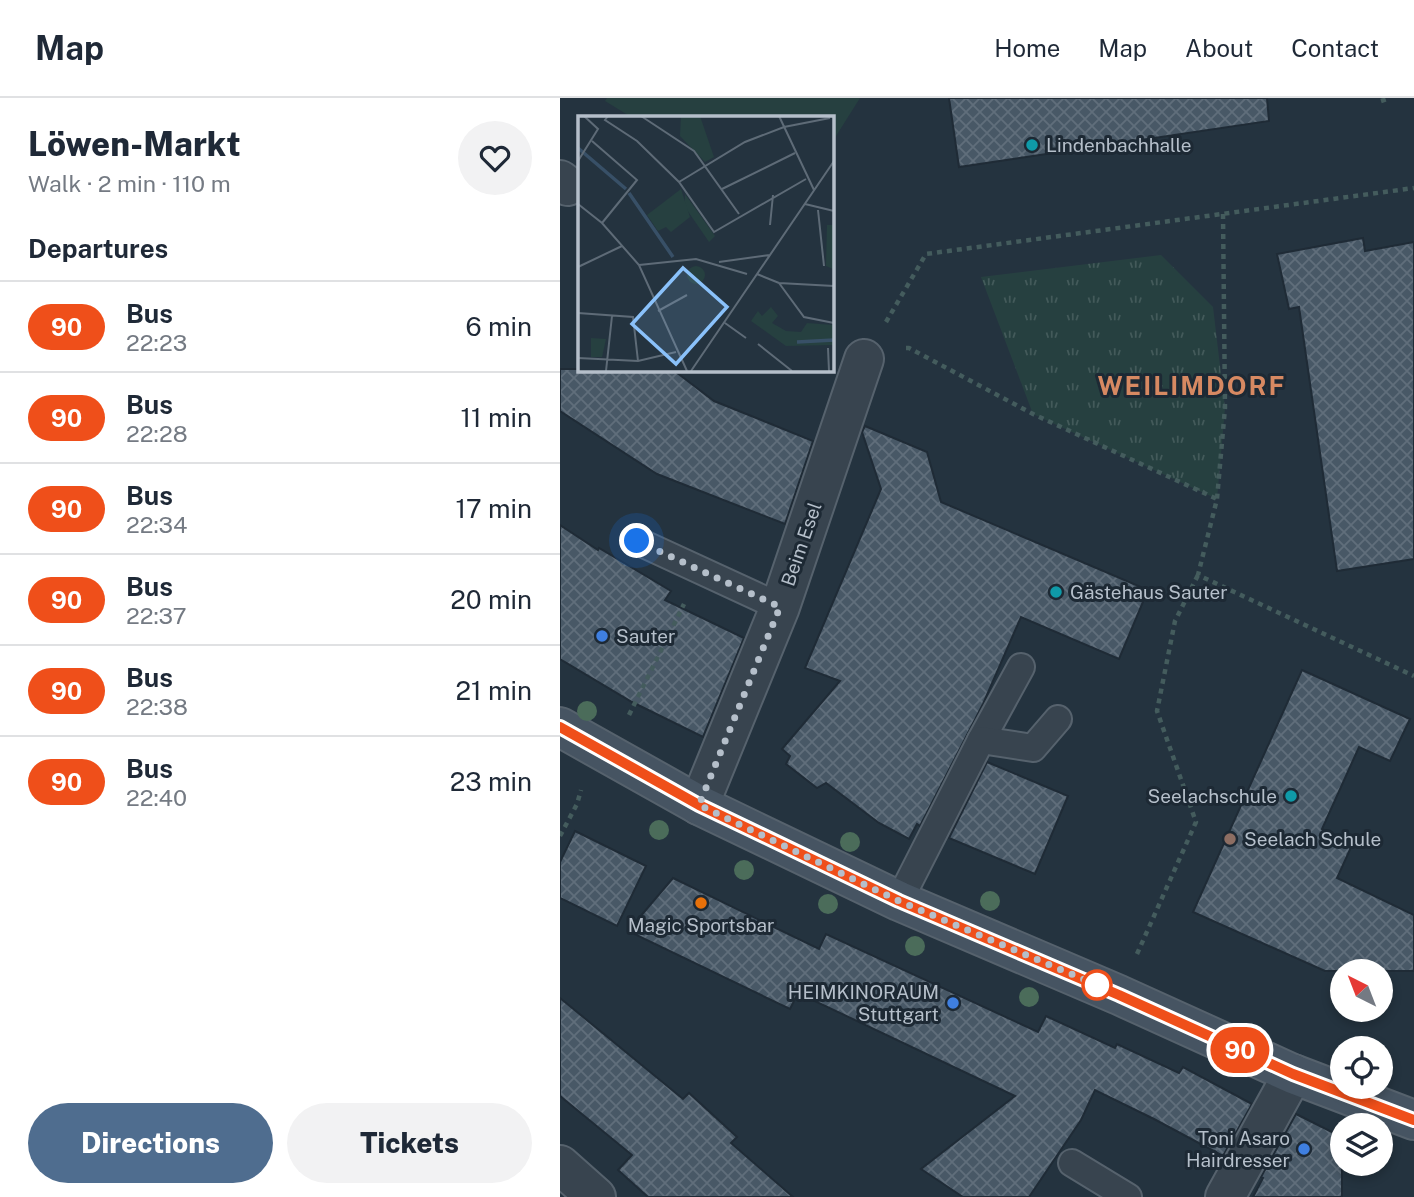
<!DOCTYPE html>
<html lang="en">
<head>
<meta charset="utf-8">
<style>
	:root { --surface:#fff; --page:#f2f2f3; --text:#1f2937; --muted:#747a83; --line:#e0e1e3; --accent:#4f6d8f }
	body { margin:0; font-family:"Public Sans",sans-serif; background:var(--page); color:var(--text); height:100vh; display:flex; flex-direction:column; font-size:26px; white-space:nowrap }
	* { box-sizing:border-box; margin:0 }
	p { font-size:23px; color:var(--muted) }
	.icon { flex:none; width:38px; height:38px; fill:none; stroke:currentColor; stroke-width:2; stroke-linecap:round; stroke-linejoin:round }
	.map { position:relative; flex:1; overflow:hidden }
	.drawer { display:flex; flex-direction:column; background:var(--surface); width:560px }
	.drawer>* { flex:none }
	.badge { padding:0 14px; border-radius:23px; font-size:24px; line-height:46px }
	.needle { width:46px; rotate:318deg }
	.tools { position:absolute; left:770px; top:861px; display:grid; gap:14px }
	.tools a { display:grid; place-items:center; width:63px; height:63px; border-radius:50%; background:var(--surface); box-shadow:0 4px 10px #0003; font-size:35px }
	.you { position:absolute; width:35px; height:35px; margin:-18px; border:5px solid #fff; border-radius:50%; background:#1a73e8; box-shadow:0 0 0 10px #1a73e833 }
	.map>.badge { position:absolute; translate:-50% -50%; box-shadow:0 0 0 4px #fff }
	h2 { padding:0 28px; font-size:26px; line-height:63px }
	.round { display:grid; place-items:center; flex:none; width:74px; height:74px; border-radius:37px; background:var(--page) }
	.headline { display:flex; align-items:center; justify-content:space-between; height:119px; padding:0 28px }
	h1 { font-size:33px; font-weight:800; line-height:52px }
	.button { display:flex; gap:14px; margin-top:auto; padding:14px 28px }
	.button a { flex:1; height:80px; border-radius:42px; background:var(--accent); color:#fff; font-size:28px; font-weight:800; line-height:80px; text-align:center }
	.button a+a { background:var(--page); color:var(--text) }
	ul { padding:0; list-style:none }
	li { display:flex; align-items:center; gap:21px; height:91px; padding:0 28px; border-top:2px solid var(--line) }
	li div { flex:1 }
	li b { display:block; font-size:26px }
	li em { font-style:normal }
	li .badge { min-width:77px; font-weight:700; text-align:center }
	header { display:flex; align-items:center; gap:42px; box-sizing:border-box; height:98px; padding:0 35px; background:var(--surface); border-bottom:2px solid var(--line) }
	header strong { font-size:33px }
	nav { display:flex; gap:38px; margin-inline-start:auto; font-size:24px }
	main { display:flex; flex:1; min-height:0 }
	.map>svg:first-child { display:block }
	.green { fill:#264040 }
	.park { fill:url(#park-tufts) }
	.building { fill:url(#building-cross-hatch); stroke:#1f2b36; stroke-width:2 }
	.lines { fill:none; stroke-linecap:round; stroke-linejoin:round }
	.service-casing { stroke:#56626d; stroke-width:30 }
	.minor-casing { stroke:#56626d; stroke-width:42 }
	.secondary-casing { stroke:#56626d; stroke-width:42 }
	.path { stroke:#445c5d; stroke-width:4.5; stroke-dasharray:5 5; stroke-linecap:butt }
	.service { stroke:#38444f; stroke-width:26 }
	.minor { stroke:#38444f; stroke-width:38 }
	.secondary { stroke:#465462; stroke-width:38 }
	.tree { fill:#4b6c5a }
	.line-casing { stroke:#fff; stroke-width:16 }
	.line { stroke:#ef4f1a; stroke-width:10 }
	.walk { stroke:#b5bfca; stroke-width:7; stroke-dasharray:0 12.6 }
	.culture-dot { fill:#0f9aa8; stroke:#1d2934; stroke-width:2.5 }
	.shop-dot { fill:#3f7fe0; stroke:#1d2934; stroke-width:2.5 }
	.education-dot { fill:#8d6e63; stroke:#1d2934; stroke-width:2.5 }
	.food-dot { fill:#e8710a; stroke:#1d2934; stroke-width:2.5 }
	.stop-dot { fill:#fff; stroke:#ef4f1a; stroke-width:3.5 }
	.labels { text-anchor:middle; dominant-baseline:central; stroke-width:6; stroke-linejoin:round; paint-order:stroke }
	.poi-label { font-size:19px; fill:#b5bfca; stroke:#1d2934; text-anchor:start }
	.street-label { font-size:19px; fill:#b5bfca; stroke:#1d2934 }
	.district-label { font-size:26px; font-weight:bold; letter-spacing:2px; fill:#d78962; stroke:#1d2934 }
	.inset-river { fill:none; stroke:#385067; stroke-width:3.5 }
	.inset-road { fill:none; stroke:#5e6b77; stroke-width:2 }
	.view { fill:#8ac1fa; fill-opacity:0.15; stroke:#8ac1fa; stroke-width:3.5 }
	.inset-edge { fill:none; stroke:#b5bfca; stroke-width:3.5 }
</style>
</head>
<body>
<header>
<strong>Map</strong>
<nav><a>Home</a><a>Map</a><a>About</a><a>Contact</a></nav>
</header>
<main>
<section class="drawer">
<div class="headline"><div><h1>Löwen-Markt</h1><p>Walk · 2 min · 110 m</p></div><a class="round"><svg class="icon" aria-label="heart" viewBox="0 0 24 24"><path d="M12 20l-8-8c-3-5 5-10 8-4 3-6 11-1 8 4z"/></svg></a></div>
<h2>Departures</h2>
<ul>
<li><span class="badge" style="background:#ef4f1a;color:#fff">90</span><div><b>Bus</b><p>22:23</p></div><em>6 min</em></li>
<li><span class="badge" style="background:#ef4f1a;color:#fff">90</span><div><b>Bus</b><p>22:28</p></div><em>11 min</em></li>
<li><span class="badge" style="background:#ef4f1a;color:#fff">90</span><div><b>Bus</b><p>22:34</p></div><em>17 min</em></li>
<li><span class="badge" style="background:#ef4f1a;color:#fff">90</span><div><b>Bus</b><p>22:37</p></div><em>20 min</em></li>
<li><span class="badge" style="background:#ef4f1a;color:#fff">90</span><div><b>Bus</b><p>22:38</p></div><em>21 min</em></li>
<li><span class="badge" style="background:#ef4f1a;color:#fff">90</span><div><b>Bus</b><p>22:40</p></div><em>23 min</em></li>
</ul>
<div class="button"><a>Directions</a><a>Tickets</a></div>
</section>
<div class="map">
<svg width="854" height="1099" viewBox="0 0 854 1099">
	<defs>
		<pattern id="park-tufts" width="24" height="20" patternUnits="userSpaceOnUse" patternTransform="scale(1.75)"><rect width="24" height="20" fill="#264040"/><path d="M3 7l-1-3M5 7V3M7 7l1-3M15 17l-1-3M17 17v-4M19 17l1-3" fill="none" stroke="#435a5a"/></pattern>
		<pattern id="building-cross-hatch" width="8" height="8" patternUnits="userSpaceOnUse" patternTransform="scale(1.75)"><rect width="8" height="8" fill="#485866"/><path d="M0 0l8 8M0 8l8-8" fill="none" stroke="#606e7b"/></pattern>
	</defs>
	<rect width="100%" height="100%" fill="#24333f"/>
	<!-- green -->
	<path class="green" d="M 47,0 L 300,0 L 271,46 L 271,19 L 71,19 L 45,3 Z"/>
	<!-- park -->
	<path class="park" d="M 601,157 L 653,209 L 665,310 L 657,401 L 473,316 L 421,179 Z"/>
	<!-- building -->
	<g class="building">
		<path d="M 389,0 L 707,0 L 709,23 L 399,69 Z"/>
		<path d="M 803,140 L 805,153 L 854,144 L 854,461 L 777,473 L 739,209 L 729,211 L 717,156 Z"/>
		<path d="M 0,271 L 112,271 L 154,303 L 253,343 L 225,426 L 97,376 L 0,313 Z"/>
		<path d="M 305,328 L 367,354 L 381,404 L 588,492 L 559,561 L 461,519 L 423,606 L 360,728 L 357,726 L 349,741 L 319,725 L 266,685 L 257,690 L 226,666 L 230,658 L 222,651 L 280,583 L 245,570 L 321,391 L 302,334 Z"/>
		<path d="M 0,427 L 38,452 L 39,450 L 111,493 L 105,502 L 184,540 L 143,639 L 72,604 L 0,561 Z"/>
		<path d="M 742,572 L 850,621 L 830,663 L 799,649 L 762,731 L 793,745 L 777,780 L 854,817 L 854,873 L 765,873 L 633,814 Z"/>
		<path d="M 427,664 L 508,698 L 475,776 L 389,740 Z"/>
		<path d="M 15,733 L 86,768 L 57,828 L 0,800 L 0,764 Z"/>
		<path d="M 113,780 L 259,851 L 266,836 L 478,934 L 486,918 L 555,950 L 557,946 L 619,975 L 623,969 L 692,1006 L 663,1058 L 594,1021 L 535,992 L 521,1022 L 469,1099 L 403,1099 L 361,1071 L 455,998 L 238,895 L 230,911 L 68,833 Z"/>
		<path d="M 0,900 L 123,1001 L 129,995 L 177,1039 L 171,1045 L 233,1099 L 88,1099 L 58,1072 L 72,1057 L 0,998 Z"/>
		<path d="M 736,1016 L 782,1039 L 782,1099 L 693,1099 L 703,1080 L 701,1079 Z"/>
	</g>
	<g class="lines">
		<defs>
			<g id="service">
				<path d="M 77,443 L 220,509"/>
				<path d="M 421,642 L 461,569"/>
				<path d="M 339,803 L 421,642 L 473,650 L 498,621"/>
				<path d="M 512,1065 L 568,1099"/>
			</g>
			<g id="minor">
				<path d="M 0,82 L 8,88"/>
				<path d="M 139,707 L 220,509 L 304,261"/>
				<path d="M 0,1067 L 36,1099"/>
				<path d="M 665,1099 L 733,976"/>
			</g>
			<path id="secondary" d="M 0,629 L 139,707 L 339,803 L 559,897 L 733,976 L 854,1022"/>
		</defs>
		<!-- service casing -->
		<use href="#service" class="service-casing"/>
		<!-- minor casing -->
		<use href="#minor" class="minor-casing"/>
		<!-- secondary casing -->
		<use href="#secondary" class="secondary-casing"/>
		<!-- path -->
		<g class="path">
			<path d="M 821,3 L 830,0"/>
			<path d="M 663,116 L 665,310 L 657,401 L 638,477 L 854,578"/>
			<path d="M 326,224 L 366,156 L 854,90"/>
			<path d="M 346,250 L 349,250 L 473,316 L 657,401"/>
			<path d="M 69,617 L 124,506"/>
			<path d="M 0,738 L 17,706 L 21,692"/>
			<path d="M 577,856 L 636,724 L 597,613 L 615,523 L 638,477"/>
		</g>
		<!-- service -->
		<use href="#service" class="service"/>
		<!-- minor -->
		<use href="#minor" class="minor"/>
		<!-- secondary -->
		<use href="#secondary" class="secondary"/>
	</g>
	<!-- trees -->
	<g class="tree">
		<circle cx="27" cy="613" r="10"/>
		<circle cx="99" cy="732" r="10"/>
		<circle cx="290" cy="744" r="10"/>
		<circle cx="184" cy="772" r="10"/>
		<circle cx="430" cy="803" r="10"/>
		<circle cx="268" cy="806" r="10"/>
		<circle cx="355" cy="848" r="10"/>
		<circle cx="469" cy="899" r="10"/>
	</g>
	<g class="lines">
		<defs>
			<path id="line" d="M 0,629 L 139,707 L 339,803 L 559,897 L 733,976 L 854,1022"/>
		</defs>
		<!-- line casing -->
		<use href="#line" class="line-casing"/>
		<!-- line -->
		<use href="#line" class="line"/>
		<!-- walk -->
		<path class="walk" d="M 77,443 L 220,509 L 139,707 L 339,803 L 542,889 L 537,887"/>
	</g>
	<!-- markers -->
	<g class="culture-dot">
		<circle cx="472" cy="47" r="7"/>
		<circle cx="496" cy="494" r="7"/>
		<circle cx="731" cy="698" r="7"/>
	</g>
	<g class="shop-dot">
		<circle cx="42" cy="538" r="7"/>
		<circle cx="393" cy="905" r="7"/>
		<circle cx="744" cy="1051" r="7"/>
	</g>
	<circle class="education-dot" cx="670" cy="741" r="7"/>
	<circle class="food-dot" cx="141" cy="805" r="7"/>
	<circle class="stop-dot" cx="537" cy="887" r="14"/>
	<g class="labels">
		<!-- poi labels -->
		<g class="poi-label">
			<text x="486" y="47">Lindenbachhalle</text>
			<text x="510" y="494">Gästehaus Sauter</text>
			<text x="56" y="538">Sauter</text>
			<text x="717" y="698" text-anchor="end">Seelachschule</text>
			<text x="684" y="741">Seelach Schule</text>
			<text x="141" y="827" text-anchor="middle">Magic Sportsbar</text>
			<text x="379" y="894" text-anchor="end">HEIMKINORAUM<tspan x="379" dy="22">Stuttgart</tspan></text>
			<text x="730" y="1040" text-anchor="end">Toni Asaro<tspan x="730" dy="22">Hairdresser</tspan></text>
		</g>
		<!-- street labels -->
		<g class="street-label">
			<text transform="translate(241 446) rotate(-71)">Beim Esel</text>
		</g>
		<!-- district labels -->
		<g class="district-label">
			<text x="632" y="287">WEILIMDORF</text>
		</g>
	</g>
	<!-- overview -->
	<g transform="translate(18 18)">
		<rect width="256" height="256" fill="#24333f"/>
		<path d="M 103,0 L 122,0 L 136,41 L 127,46 L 102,20 ZM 107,78 L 137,120 L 131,126 L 107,91 ZM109 159a9 9 0 1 1 18 0a9 9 0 1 1-18 0ZM 193,191 L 200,200 L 194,207 L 208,215 L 223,216 L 229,207 L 255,209 L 255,229 L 208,230 L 173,205 L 180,195 L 184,200 Z" fill="#264040"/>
		<path d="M 103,73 L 112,101 L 93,116 L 88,111 L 80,115 L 69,99 Z" fill="#264040"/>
		<path d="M 249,109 L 255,109 L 255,153 L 248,150 Z" fill="#264040"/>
		<path d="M 13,222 L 28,223 L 24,241 L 13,241 Z" fill="#264040"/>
		<path class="inset-river" d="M 0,32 L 48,73M 51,77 L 95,141M 219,226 L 256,224"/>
		<path class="inset-road" d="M 30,0 L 27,4 L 59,25 L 101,66 L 136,116 L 228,63M 63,0 L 116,35 L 161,98M 201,0 L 236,74M 14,25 L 59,64 L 24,107M 0,45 L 20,13 L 6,0M 101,66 L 167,26 L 206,11 L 252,2M 144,73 L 217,37M 0,88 L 24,107 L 61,149 L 109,255M 227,88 L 256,95M 240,94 L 246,150M 192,109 L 195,79M 141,146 L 192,139M 61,149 L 118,143 L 169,158M 0,151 L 44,130M 179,158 L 201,167 L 256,170M 201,167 L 226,201 L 256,207M 80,195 L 109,179M 0,197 L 55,201 L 60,245M 147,207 L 168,222M 180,228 L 214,255M 250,232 L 251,255M 0,242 L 60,245 L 98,236M 28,255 L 34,200M 113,255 L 256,45"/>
		<path class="view" d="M 105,152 L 149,191 L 98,248 L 54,208 Z"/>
		<rect width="256" height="256" class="inset-edge"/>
	</g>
</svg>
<div class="tools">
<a><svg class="needle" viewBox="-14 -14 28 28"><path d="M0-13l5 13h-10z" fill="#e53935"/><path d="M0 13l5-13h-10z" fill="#747a83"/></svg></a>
<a><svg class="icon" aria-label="locate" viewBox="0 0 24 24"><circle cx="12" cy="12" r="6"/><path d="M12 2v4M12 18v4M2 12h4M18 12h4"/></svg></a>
<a><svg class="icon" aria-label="layers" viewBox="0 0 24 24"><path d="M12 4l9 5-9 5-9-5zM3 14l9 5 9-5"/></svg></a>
</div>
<div class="you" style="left:77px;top:443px"></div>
<b class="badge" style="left:680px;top:952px;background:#ef4f1a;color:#fff">90</b>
</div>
</main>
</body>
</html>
